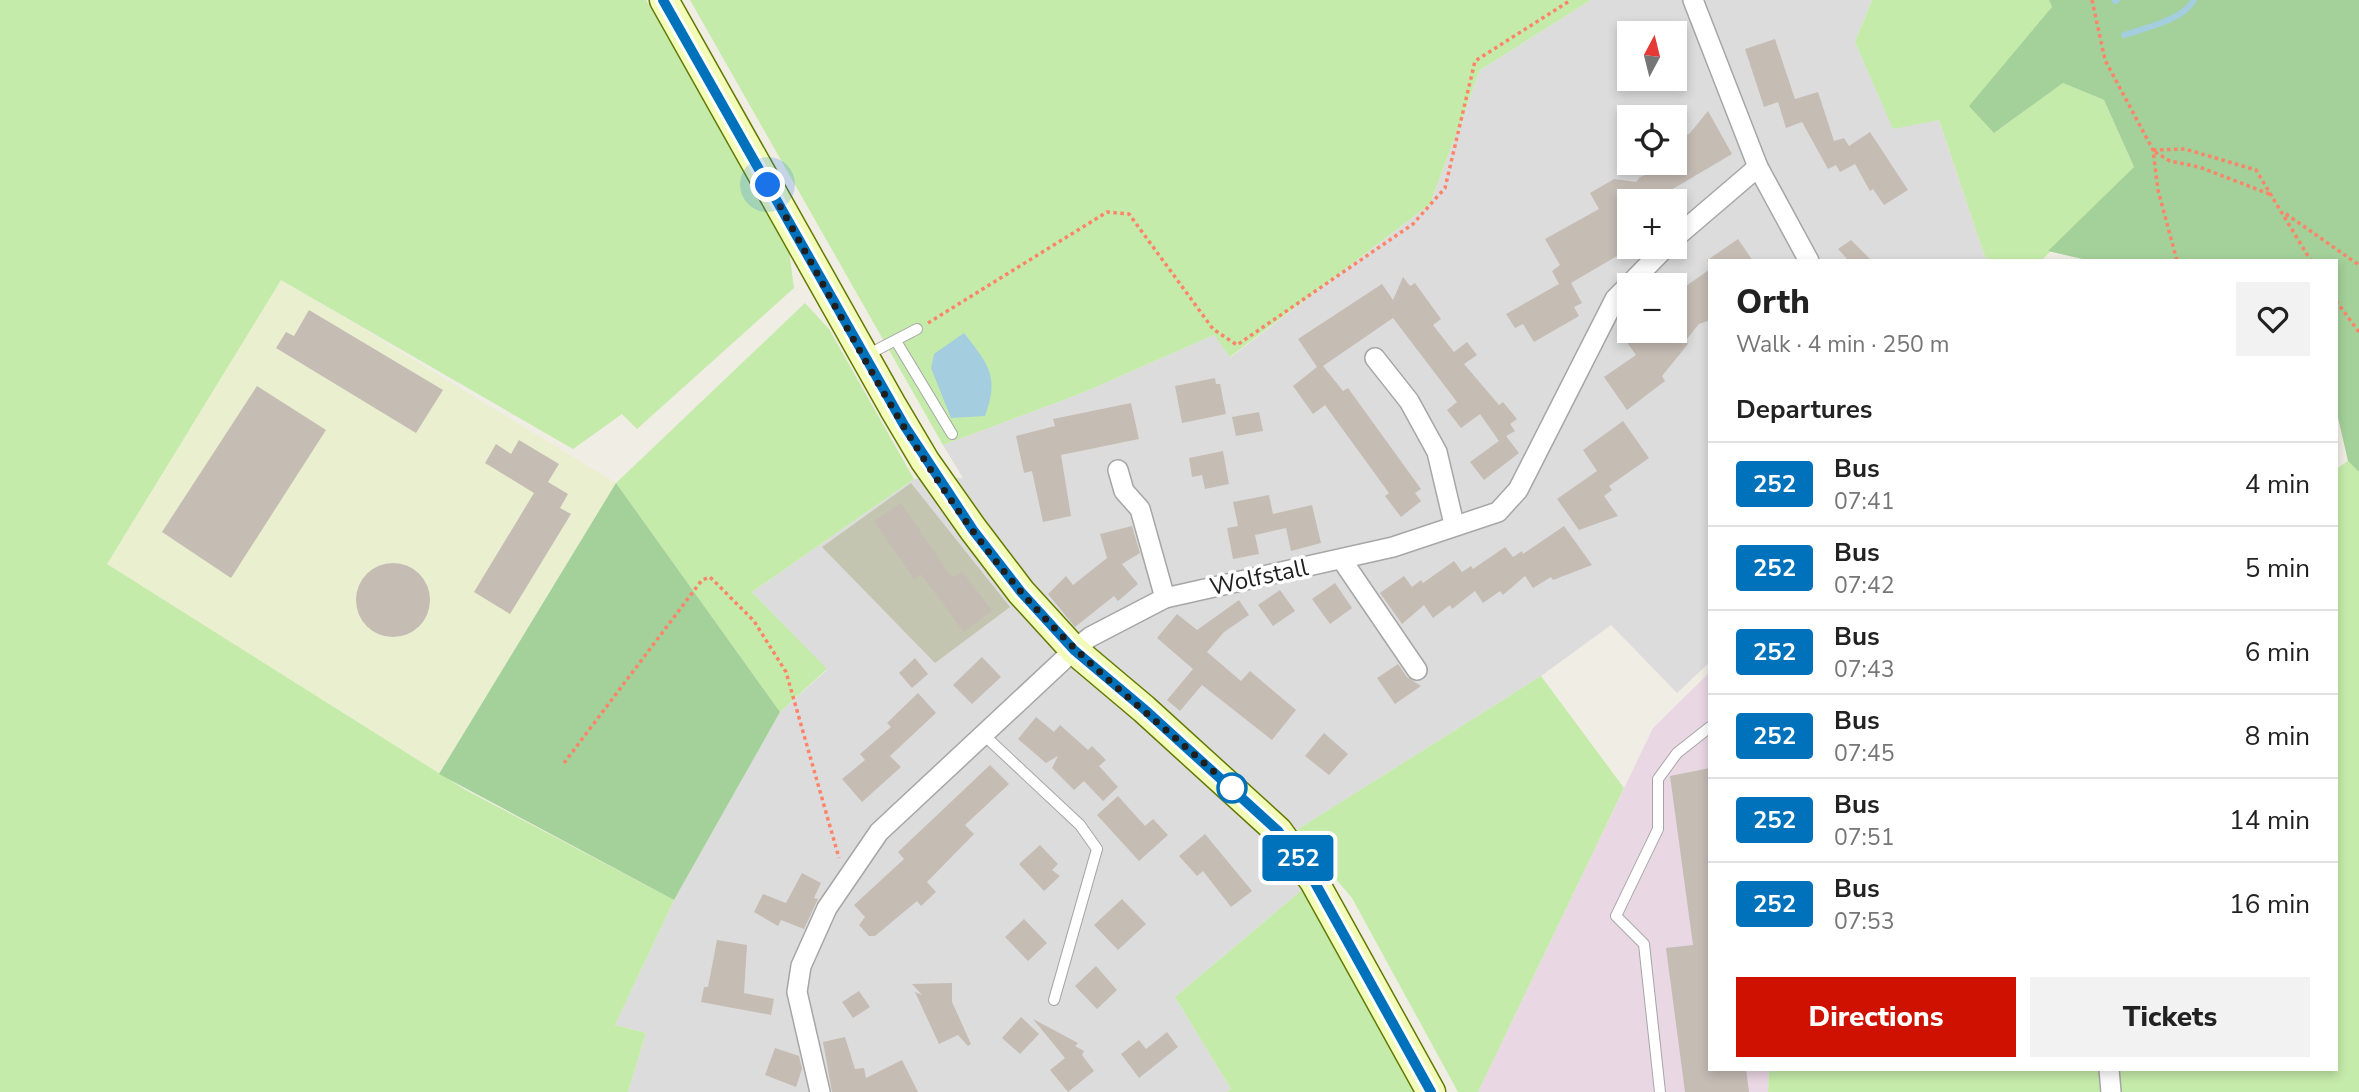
<!DOCTYPE html>
<html lang="en">
<head>
<meta charset="utf-8">
<style>
	:root { --surface:#fff; --page:#f2f2f2; --text:#222; --muted:#767676; --line:#e0e0e0; --accent:#ce1100 }
	body { margin:0; font-family:"Nunito Sans",sans-serif; background:var(--page); color:var(--text); height:100vh; display:flex; flex-direction:column; font-size:26px; white-space:nowrap }
	* { box-sizing:border-box; margin:0 }
	p { font-size:23px; color:var(--muted) }
	.icon { flex:none; width:38px; height:38px; fill:none; stroke:currentColor; stroke-width:2; stroke-linecap:round; stroke-linejoin:round }
	.map { position:relative; flex:1; overflow:hidden }
	.drawer { position:absolute; left:1708px; top:259px; width:630px; height:812px; display:flex; flex-direction:column; background:var(--surface); border-radius:0px; box-shadow:0 4px 10px #0003 }
	.drawer>* { flex:none }
	.badge { padding:0 14px; border-radius:5px; font-size:24px; line-height:46px }
	.needle { width:46px; rotate:7deg }
	.controls { position:absolute; left:1617px; top:21px; display:grid; gap:14px }
	.controls a { display:grid; place-items:center; width:70px; height:70px; border-radius:0px; background:var(--surface); box-shadow:0 4px 10px #0003; font-size:35px }
	.you { position:absolute; width:35px; height:35px; margin:-18px; border:5px solid #fff; border-radius:50%; background:#1a73e8; box-shadow:0 0 0 10px #1a73e833 }
	.map>.badge { position:absolute; translate:-50% -50%; box-shadow:0 0 0 4px #fff }
	h2 { padding:0 28px; font-size:26px; line-height:63px }
	.round { display:grid; place-items:center; flex:none; width:74px; height:74px; border-radius:0px; background:var(--page) }
	.headline { display:flex; align-items:center; justify-content:space-between; height:119px; padding:0 28px }
	h1 { font-size:33px; font-weight:800; line-height:52px }
	.primary-button { display:flex; gap:14px; margin-top:auto; padding:14px 28px }
	.primary-button a { flex:1; height:80px; border-radius:0px; background:var(--accent); color:#fff; font-size:28px; font-weight:800; line-height:80px; text-align:center }
	.primary-button a+a { background:var(--page); color:var(--text) }
	ul { padding:0; list-style:none }
	li { display:flex; align-items:center; gap:21px; height:84px; padding:0 28px; border-top:2px solid var(--line) }
	li div { flex:1 }
	li b { display:block; font-size:26px }
	li em { font-style:normal }
	li .badge { min-width:77px; font-weight:700; text-align:center }
	.map>svg:first-child { display:block }
	.residential { fill:#dddcdc; fill-rule:evenodd }
	.industrial { fill:#e9d7e4 }
	.construction { fill:#c3c5b0 }
	.farmland { fill:#eaefd0 }
	.grass { fill:#c5ebaa }
	.forest { fill:#a4d099 }
	.water { fill:#a4cddf }
	.lines { fill:none; stroke-linecap:round; stroke-linejoin:round }
	.stream { stroke:#a4cddf; stroke-width:6 }
	.building { fill:#c5bcb4 }
	.lane-casing { stroke:#a6a6a6; stroke-width:12 }
	.street-casing { stroke:#a6a6a6; stroke-width:22 }
	.secondary-casing { stroke:#637a02; stroke-width:31 }
	.path { stroke:#fd8469; stroke-width:3.5; stroke-dasharray:3.5 3.5; stroke-linecap:butt }
	.lane { stroke:#fff; stroke-width:10 }
	.street { stroke:#fff; stroke-width:19 }
	.secondary { stroke:#f2fbb8; stroke-width:28 }
	.line-casing { stroke:#fff; stroke-width:16 }
	.line { stroke:#0072bc; stroke-width:10 }
	.walk { stroke:#1f1f1f; stroke-width:7; stroke-dasharray:0 12.6 }
	.stop-dot { fill:#fff; stroke:#0072bc; stroke-width:3.5 }
	.labels { text-anchor:middle; dominant-baseline:central; stroke-width:7; stroke-linejoin:round; paint-order:stroke }
	.street-label { font-size:24px; fill:#1f1f1f; stroke:#fff }
</style>
</head>
<body>
<div class="map">
<svg width="2359" height="1092" viewBox="0 0 2359 1092">
	<rect width="100%" height="100%" fill="#f0ede5"/>
	<!-- residential -->
	<path class="residential" d="M 1591,0 L 1872,0 L 1855,42 L 1893,128 L 1939,120 L 1985,257 L 1993,261 L 1710,261 L 1710,662 L 1677,693 L 1611,625 L 1541,676 L 1303,826 L 1272,850 L 1303,889 L 1175,997 L 1231,1089 L 1226,1092 L 628,1092 L 646,1033 L 615,1025 L 674,900 L 780,712 L 827,670 L 752,592 L 914,479 L 963,478 L 943,445 L 1082,393 L 1214,335 L 1231,357 L 1430,204 L 1480,70 ZM 1629,33 L 1675,33 L 1675,79 L 1629,79 ZM 1629,117 L 1675,117 L 1675,163 L 1629,163 ZM 1629,201 L 1675,201 L 1675,247 L 1629,247 ZM 1629,285 L 1675,285 L 1675,331 L 1629,331 Z"/>
	<!-- industrial -->
	<path class="industrial" d="M 1710,672 L 1710,1069 L 1769,1069 L 1768,1092 L 1478,1092 L 1653,728 Z"/>
	<!-- construction -->
	<path class="construction" d="M 911,483 L 1010,607 L 935,663 L 822,547 Z"/>
	<!-- farmland -->
	<path class="farmland" d="M 281,279 L 616,483 L 439,774 L 106,564 Z"/>
	<!-- grass -->
	<g class="grass">
		<path d="M 0,0 L 646,0 L 789,250 L 794,288 L 637,429 L 622,414 L 573,449 L 281,280 L 107,564 L 464,789 L 674,900 L 615,1025 L 646,1033 L 628,1092 L 0,1092 Z"/>
		<path d="M 690,0 L 1591,0 L 1480,70 L 1430,204 L 1230,357 L 1214,335 L 1082,393 L 943,445 Z"/>
		<path d="M 1872,0 L 2049,0 L 2052,7 L 1994,133 L 2063,83 L 2104,100 L 2134,167 L 2041,261 L 1993,261 L 1985,257 L 1939,120 L 1893,129 L 1855,42 Z"/>
		<path d="M 805,303 L 829,329 L 914,479 L 752,592 L 827,669 L 780,712 L 616,483 Z"/>
		<path d="M 2348,461 L 2359,472 L 2359,1092 L 2121,1092 L 2118,1069 L 2336,1069 L 2336,469 Z"/>
		<path d="M 1541,676 L 1624,788 L 1478,1092 L 1458,1092 L 1352,898 L 1295,831 Z"/>
		<path d="M 1303,889 L 1422,1092 L 1226,1092 L 1231,1089 L 1175,997 Z"/>
		<path d="M 1769,1069 L 2098,1069 L 2101,1092 L 1768,1092 Z"/>
	</g>
	<!-- forest -->
	<g class="forest">
		<path d="M 2049,0 L 2359,0 L 2359,472 L 2348,461 L 2336,409 L 2336,261 L 2091,261 L 2048,251 L 2134,167 L 2104,100 L 2063,83 L 1994,133 L 1969,106 L 2052,7 Z"/>
		<path d="M 616,483 L 780,712 L 674,900 L 439,774 Z"/>
	</g>
	<!-- water -->
	<path class="water" d="M 964,333 C 988,364 1000,376 985,416 L 951,418 L 931,368 L 934,354 Z"/>
	<g class="lines">
		<!-- stream -->
		<g class="stream">
			<path d="M 2115,1 L 2117,0"/>
			<path d="M 2124,35 C 2145,28 2183,20 2194,0"/>
		</g>
	</g>
	<!-- building -->
	<g class="building">
		<path d="M 1775,39 L 1795,99 L 1818,92 L 1834,141 L 1844,138 L 1849,146 L 1870,132 L 1908,190 L 1884,205 L 1873,189 L 1870,191 L 1855,164 L 1840,172 L 1836,165 L 1828,169 L 1802,122 L 1786,128 L 1778,102 L 1764,107 L 1745,49 Z"/>
		<path d="M 1708,111 L 1732,154 L 1671,190 L 1678,201 L 1629,201 L 1629,249 L 1571,283 L 1582,303 L 1574,307 L 1579,316 L 1534,342 L 1523,324 L 1515,328 L 1506,314 L 1559,284 L 1552,271 L 1560,265 L 1545,239 L 1599,209 L 1590,193 L 1614,179 L 1636,182 L 1640,177 L 1675,163 L 1675,142 L 1690,133 Z"/>
		<path d="M 1738,239 L 1753,261 L 1706,261 Z"/>
		<path d="M 1851,240 L 1872,261 L 1849,261 L 1838,249 Z"/>
		<path d="M 1710,269 L 1710,320 L 1699,324 L 1686,340 L 1688,344 L 1662,376 L 1665,381 L 1627,410 L 1604,377 L 1636,355 L 1626,341 L 1639,331 L 1675,331 L 1675,294 Z"/>
		<path d="M 1403,277 L 1410,286 L 1415,283 L 1441,319 L 1433,325 L 1454,352 L 1467,342 L 1477,355 L 1464,364 L 1499,405 L 1503,402 L 1517,419 L 1510,424 L 1515,431 L 1506,436 L 1519,453 L 1484,480 L 1470,462 L 1499,441 L 1480,414 L 1461,428 L 1447,410 L 1457,402 L 1393,318 L 1323,366 L 1343,391 L 1348,388 L 1421,489 L 1415,493 L 1421,501 L 1401,517 L 1385,496 L 1389,493 L 1325,405 L 1313,414 L 1293,386 L 1317,367 L 1298,339 L 1382,284 L 1393,300 Z"/>
		<path d="M 309,310 L 443,390 L 416,433 L 276,348 L 286,332 L 294,336 Z"/>
		<path d="M 1215,378 L 1216,384 L 1220,384 L 1226,414 L 1182,423 L 1175,386 Z"/>
		<path d="M 257,386 L 326,430 L 231,578 L 162,532 Z"/>
		<path d="M 1131,403 L 1139,439 L 1061,455 L 1071,516 L 1043,522 L 1032,471 L 1024,473 L 1016,436 L 1055,426 L 1053,419 Z"/>
		<path d="M 1259,412 L 1263,431 L 1236,436 L 1232,417 Z"/>
		<path d="M 1623,421 L 1649,458 L 1609,486 L 1612,490 L 1604,496 L 1618,516 L 1579,530 L 1557,499 L 1597,471 L 1583,450 Z"/>
		<path d="M 519,440 L 559,464 L 548,482 L 568,494 L 560,508 L 571,514 L 510,614 L 474,592 L 534,493 L 485,463 L 496,444 L 511,454 Z"/>
		<path d="M 1223,451 L 1229,484 L 1205,489 L 1202,475 L 1192,477 L 1189,458 Z"/>
		<path d="M 1269,495 L 1273,514 L 1312,505 L 1321,543 L 1291,551 L 1286,528 L 1255,535 L 1259,554 L 1233,559 L 1227,528 L 1238,526 L 1233,502 Z"/>
		<path d="M 901,503 L 952,578 L 962,571 L 992,611 L 964,632 L 921,574 L 914,579 L 874,521 Z"/>
		<path d="M 1132,526 L 1140,553 L 1122,564 L 1138,584 L 1118,601 L 1114,596 L 1075,627 L 1048,594 L 1066,576 L 1073,585 L 1107,558 L 1100,534 Z"/>
		<path d="M 1564,526 L 1592,565 L 1553,580 L 1551,577 L 1533,588 L 1525,576 L 1503,595 L 1500,591 L 1483,603 L 1475,591 L 1452,609 L 1450,605 L 1433,618 L 1424,605 L 1402,624 L 1380,593 L 1404,576 L 1412,587 L 1421,580 L 1423,583 L 1454,561 L 1462,572 L 1471,566 L 1473,569 L 1505,547 L 1513,557 L 1522,551 L 1523,554 Z"/>
		<circle cx="393" cy="600" r="37"/>
		<path d="M 1335,583 L 1352,608 L 1330,624 L 1312,599 Z"/>
		<path d="M 1280,590 L 1295,611 L 1273,626 L 1258,605 Z"/>
		<path d="M 1239,600 L 1249,615 L 1224,632 L 1207,652 L 1241,681 L 1250,671 L 1296,710 L 1272,740 L 1202,685 L 1180,711 L 1167,700 L 1193,669 L 1157,638 L 1177,614 L 1197,630 Z"/>
		<path d="M 982,657 L 1001,677 L 972,704 L 953,685 Z"/>
		<path d="M 915,658 L 928,674 L 912,688 L 899,673 Z"/>
		<path d="M 1398,664 L 1407,677 L 1421,686 L 1395,704 L 1377,678 Z"/>
		<path d="M 918,693 L 936,713 L 890,756 L 901,767 L 862,802 L 842,779 L 865,760 L 860,754 L 891,727 L 887,723 Z"/>
		<path d="M 1036,717 L 1054,732 L 1060,725 L 1088,750 L 1092,746 L 1106,760 L 1099,766 L 1118,787 L 1103,801 L 1084,781 L 1074,790 L 1052,768 L 1058,756 L 1046,763 L 1018,739 Z"/>
		<path d="M 1324,733 L 1348,754 L 1329,775 L 1305,756 Z"/>
		<path d="M 990,765 L 1009,784 L 965,825 L 974,834 L 927,882 L 936,892 L 921,906 L 917,901 L 875,936 L 869,936 L 859,925 L 865,917 L 854,905 L 904,859 L 898,852 Z"/>
		<path d="M 1710,768 L 1710,1069 L 1746,1069 L 1749,1092 L 1685,1092 L 1666,948 L 1693,945 L 1670,776 Z"/>
		<path d="M 1118,796 L 1145,826 L 1153,819 L 1168,835 L 1139,861 L 1097,815 Z"/>
		<path d="M 1205,834 L 1252,891 L 1231,907 L 1203,871 L 1197,876 L 1179,856 Z"/>
		<path d="M 1040,845 L 1058,864 L 1052,870 L 1060,876 L 1044,891 L 1019,864 Z"/>
		<path d="M 802,873 L 821,883 L 814,898 L 818,899 L 804,929 L 781,920 L 778,926 L 754,912 L 763,894 L 786,903 Z"/>
		<path d="M 1122,899 L 1146,924 L 1118,950 L 1094,925 Z"/>
		<path d="M 1024,919 L 1047,943 L 1028,961 L 1005,937 Z"/>
		<path d="M 717,940 L 747,945 L 744,993 L 774,999 L 771,1015 L 701,1002 L 704,987 L 708,987 Z"/>
		<path d="M 1096,966 L 1117,990 L 1097,1009 L 1075,986 Z"/>
		<path d="M 952,983 L 952,1002 L 971,1044 L 968,1046 L 958,1035 L 939,1044 L 915,992 L 922,995 L 912,984 Z"/>
		<path d="M 859,991 L 870,1007 L 853,1018 L 842,1002 Z"/>
		<path d="M 1021,1017 L 1039,1034 L 1020,1054 L 1002,1038 Z"/>
		<path d="M 1033,1019 L 1078,1043 L 1075,1046 L 1084,1051 L 1082,1055 L 1094,1071 L 1068,1092 L 1050,1070 L 1065,1058 Z"/>
		<path d="M 1167,1032 L 1178,1047 L 1139,1078 L 1121,1054 L 1139,1040 L 1146,1049 Z"/>
		<path d="M 845,1037 L 855,1069 L 864,1068 L 866,1078 L 902,1060 L 918,1092 L 832,1092 L 823,1042 Z"/>
		<path d="M 775,1048 L 799,1056 L 802,1069 L 796,1087 L 765,1075 Z"/>
	</g>
	<g class="lines">
		<defs>
			<g id="lane">
				<path d="M 896,341 L 952,434"/>
				<path d="M 865,356 L 917,329"/>
				<path d="M 985,736 L 1080,825 L 1097,849 L 1054,1000"/>
				<path d="M 1660,1092 L 1644,944 L 1616,916 L 1658,829 L 1658,779 L 1677,753 L 1710,727"/>
			</g>
			<g id="street">
				<path d="M 1693,0 L 1758,167 L 1809,261"/>
				<path d="M 1675,238 L 1758,167"/>
				<path d="M 1375,358 L 1409,401 L 1437,452 L 1454,524"/>
				<path d="M 1118,470 L 1124,491 L 1140,509 L 1165,598"/>
				<path d="M 1342,560 L 1417,670"/>
				<path d="M 2109,1069 L 2111,1092"/>
				<path d="M 820,1092 L 797,992 L 801,966 L 827,908 L 879,832 L 1074,650 L 1090,637 L 1165,598 L 1393,547 L 1498,512 L 1518,490 L 1615,299 L 1666,247"/>
			</g>
			<path id="secondary" d="M 664,0 L 893,407 L 925,461 L 973,529 L 1021,592 L 1074,650 L 1144,709 L 1278,831 L 1314,881 L 1431,1092"/>
		</defs>
		<!-- lane casing -->
		<use href="#lane" class="lane-casing"/>
		<!-- street casing -->
		<use href="#street" class="street-casing"/>
		<!-- secondary casing -->
		<use href="#secondary" class="secondary-casing"/>
		<!-- path -->
		<g class="path">
			<path d="M 2092,0 L 2105,60 L 2153,150 L 2158,190 L 2177,261"/>
			<path d="M 2153,150 L 2185,149 L 2256,170 L 2311,261"/>
			<path d="M 2155,152 L 2170,161 L 2199,167 L 2272,195"/>
			<path d="M 2286,214 L 2359,265"/>
			<path d="M 2336,301 L 2359,332"/>
			<path d="M 928,323 L 1107,212 L 1129,214 L 1213,329 L 1237,345 L 1413,224 L 1445,188 L 1475,61 L 1571,0"/>
			<path d="M 564,763 L 702,580 L 710,577 L 754,621 L 786,672 L 839,858"/>
		</g>
		<!-- lane -->
		<use href="#lane" class="lane"/>
		<!-- street -->
		<use href="#street" class="street"/>
		<!-- secondary -->
		<use href="#secondary" class="secondary"/>
	</g>
	<g class="lines">
		<defs>
			<path id="line" d="M 663,0 L 904,425 L 973,530 L 1021,592 L 1074,650 L 1144,709 L 1278,831 L 1314,881 L 1431,1092"/>
		</defs>
		<!-- line casing -->
		<use href="#line" class="line-casing"/>
		<!-- line -->
		<use href="#line" class="line"/>
		<!-- walk -->
		<path class="walk" d="M 768,185 C 847,324 918,473 1023,594 C 1085,666 1162,724 1232,788"/>
	</g>
	<!-- markers -->
	<circle class="stop-dot" cx="1232" cy="788" r="14"/>
	<g class="labels">
		<!-- street labels -->
		<g class="street-label">
			<text transform="translate(1259 577) rotate(-12)">Wolfstall</text>
		</g>
	</g>
</svg>
<div class="controls">
<a><svg class="needle" viewBox="-14 -14 28 28"><path d="M0-13l5 13h-10z" fill="#e53935"/><path d="M0 13l5-13h-10z" fill="#767676"/></svg></a>
<a><svg class="icon" aria-label="locate" viewBox="0 0 24 24"><circle cx="12" cy="12" r="6"/><path d="M12 2v4M12 18v4M2 12h4M18 12h4"/></svg></a>
<a>+</a>
<a>−</a>
</div>
<div class="you" style="left:768px;top:185px"></div>
<b class="badge" style="left:1298px;top:858px;background:#0072bc;color:#fff">252</b>
<section class="drawer">
<div class="headline"><div><h1>Orth</h1><p>Walk · 4 min · 250 m</p></div><a class="round"><svg class="icon" aria-label="heart" viewBox="0 0 24 24"><path d="M12 20l-8-8c-3-5 5-10 8-4 3-6 11-1 8 4z"/></svg></a></div>
<h2>Departures</h2>
<ul>
<li><span class="badge" style="background:#0072bc;color:#fff">252</span><div><b>Bus</b><p>07:41</p></div><em>4 min</em></li>
<li><span class="badge" style="background:#0072bc;color:#fff">252</span><div><b>Bus</b><p>07:42</p></div><em>5 min</em></li>
<li><span class="badge" style="background:#0072bc;color:#fff">252</span><div><b>Bus</b><p>07:43</p></div><em>6 min</em></li>
<li><span class="badge" style="background:#0072bc;color:#fff">252</span><div><b>Bus</b><p>07:45</p></div><em>8 min</em></li>
<li><span class="badge" style="background:#0072bc;color:#fff">252</span><div><b>Bus</b><p>07:51</p></div><em>14 min</em></li>
<li><span class="badge" style="background:#0072bc;color:#fff">252</span><div><b>Bus</b><p>07:53</p></div><em>16 min</em></li>
</ul>
<div class="primary-button"><a>Directions</a><a>Tickets</a></div>
</section>
</div>
</body>
</html>
